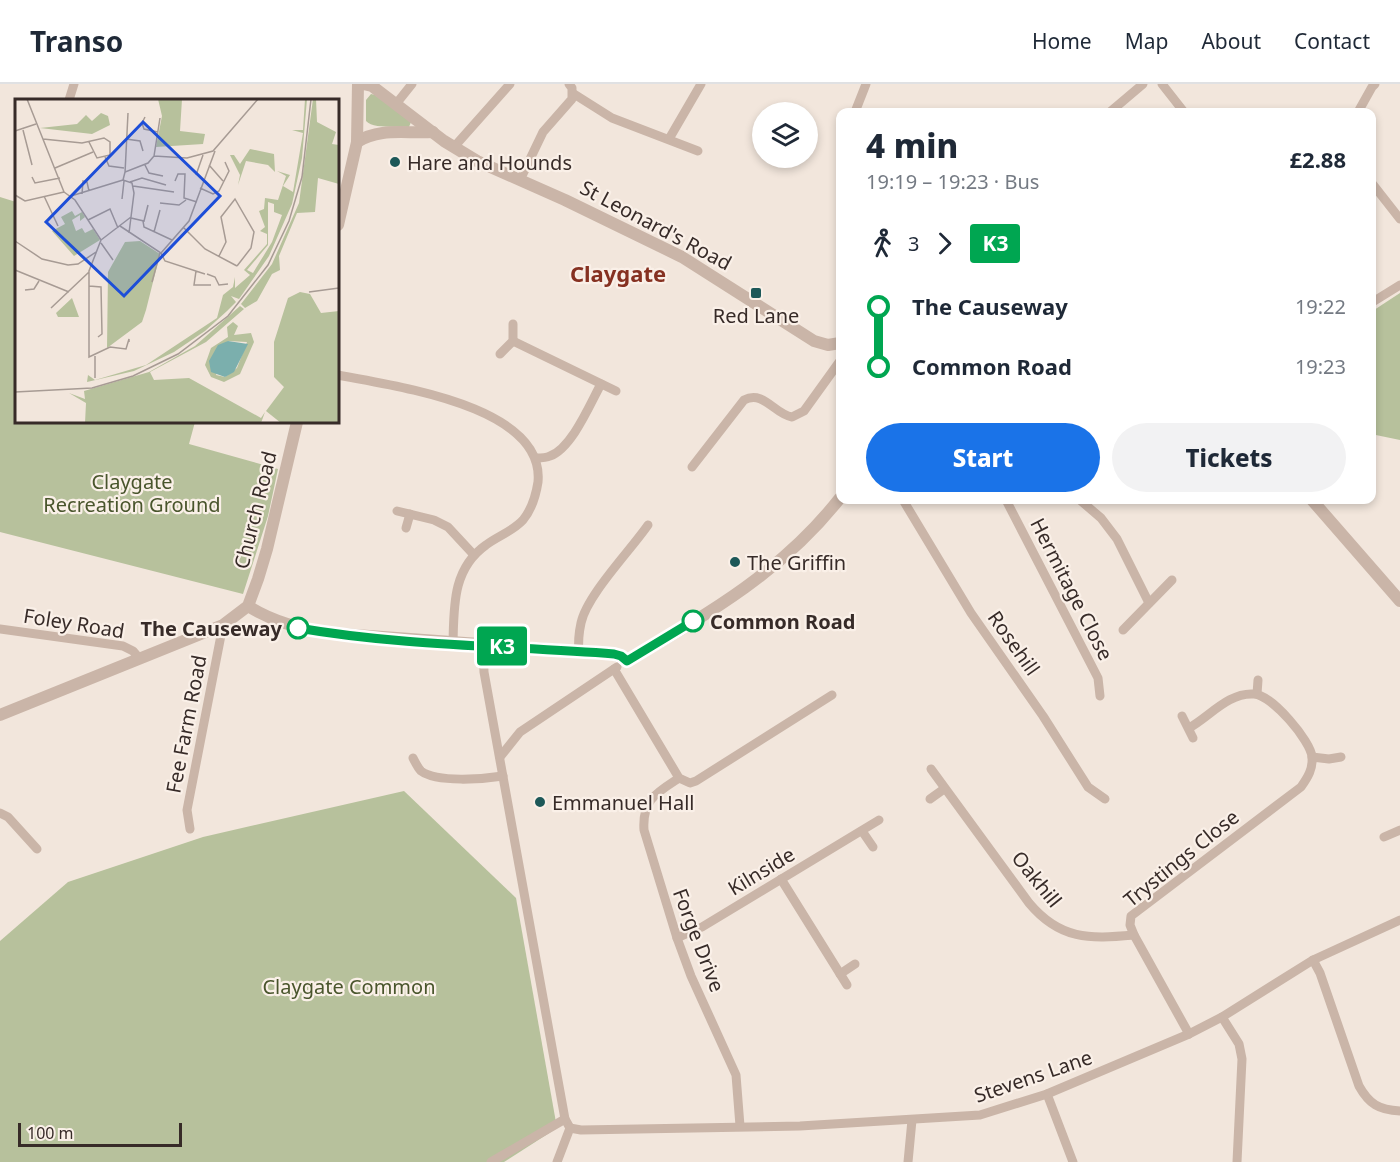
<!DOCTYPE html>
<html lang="en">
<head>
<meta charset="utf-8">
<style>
	:root { --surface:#fff; --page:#f2f2f3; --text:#1f2937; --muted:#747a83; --line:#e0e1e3; --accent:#1a73e8 }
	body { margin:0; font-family:"Noto Sans",sans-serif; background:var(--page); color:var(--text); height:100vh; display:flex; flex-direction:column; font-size:22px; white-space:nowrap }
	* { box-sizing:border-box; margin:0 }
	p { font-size:20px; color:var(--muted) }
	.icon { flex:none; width:33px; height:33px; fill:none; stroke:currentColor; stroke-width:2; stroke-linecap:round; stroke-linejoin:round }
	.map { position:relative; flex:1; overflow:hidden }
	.details { position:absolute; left:836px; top:24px; width:540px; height:396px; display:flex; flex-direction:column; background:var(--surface); border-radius:12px; box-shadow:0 3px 9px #0003 }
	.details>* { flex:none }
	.badge { padding:0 12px; border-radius:4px; font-size:21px; line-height:39px }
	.fabs { position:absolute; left:752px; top:18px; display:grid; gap:12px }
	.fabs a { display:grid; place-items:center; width:66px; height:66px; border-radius:50%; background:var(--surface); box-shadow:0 3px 9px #0003; font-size:30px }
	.scale { position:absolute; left:18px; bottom:15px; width:164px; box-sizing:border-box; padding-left:6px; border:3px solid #372b28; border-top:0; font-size:16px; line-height:21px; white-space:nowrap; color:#372b28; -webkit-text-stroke:4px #faf0e8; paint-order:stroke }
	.map>.badge { position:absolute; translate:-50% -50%; box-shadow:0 0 0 3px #fff }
	.legs { display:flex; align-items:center; gap:9px; height:66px; padding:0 30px; font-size:20px }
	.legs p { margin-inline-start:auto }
	.headline { display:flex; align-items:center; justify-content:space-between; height:102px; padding:0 30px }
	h1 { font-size:33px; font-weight:800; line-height:45px }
	.action { display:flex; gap:12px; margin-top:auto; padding:12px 30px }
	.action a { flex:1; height:69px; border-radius:36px; background:var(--accent); color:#fff; font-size:24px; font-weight:800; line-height:69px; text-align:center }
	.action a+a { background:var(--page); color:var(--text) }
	ul { padding:0 30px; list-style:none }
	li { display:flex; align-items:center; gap:21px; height:60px; font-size:22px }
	li i { display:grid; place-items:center; width:9px; height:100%; margin:0 8px; background:currentColor }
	li i::after { content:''; width:15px; height:15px; margin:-8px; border:4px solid; border-radius:50%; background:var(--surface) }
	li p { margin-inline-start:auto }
	li:first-child i { background:linear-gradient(#0000 50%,currentColor 0) }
	li:last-child i { background:linear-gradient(currentColor 50%,#0000 0) }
	header { display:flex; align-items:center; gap:36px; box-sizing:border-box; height:84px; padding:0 30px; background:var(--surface); border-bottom:2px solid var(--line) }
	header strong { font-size:28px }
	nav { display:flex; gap:33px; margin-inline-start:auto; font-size:21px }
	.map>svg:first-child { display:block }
	.green { fill:#b7c19c }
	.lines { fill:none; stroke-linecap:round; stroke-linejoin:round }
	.minor { stroke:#cab5a8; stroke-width:9 }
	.tertiary { stroke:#cab5a8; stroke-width:12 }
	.line-1-casing { stroke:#fff; stroke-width:14 }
	.line-1 { stroke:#00a651; stroke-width:9 }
	.poi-dot { fill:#1d5858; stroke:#faf0e8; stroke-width:2 }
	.stop-1-dot { fill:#fff; stroke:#00a651; stroke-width:3 }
	.labels { text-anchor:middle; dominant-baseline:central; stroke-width:4.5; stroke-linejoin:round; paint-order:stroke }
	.poi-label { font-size:20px; fill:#372b28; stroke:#faf0e8; text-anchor:start }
	.street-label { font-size:20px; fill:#372b28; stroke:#faf0e8 }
	.park-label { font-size:20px; fill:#49552c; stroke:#faf0e8 }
	.stop-label { font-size:20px; font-weight:bold; fill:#372b28; stroke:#faf0e8; text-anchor:start }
	.quarter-label { font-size:22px; font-weight:bold; fill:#863121; stroke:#faf0e8 }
	.inset-road { fill:none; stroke:#a79b94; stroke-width:1.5 }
	.view { fill:#1d4ed8; fill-opacity:0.15; stroke:#1d4ed8; stroke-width:3 }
	.inset-edge { fill:none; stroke:#372b28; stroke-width:3 }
</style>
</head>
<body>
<header>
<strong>Transo</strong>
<nav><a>Home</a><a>Map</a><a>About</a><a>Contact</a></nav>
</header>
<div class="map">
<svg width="1400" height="1078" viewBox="0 0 1400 1078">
	<rect width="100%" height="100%" fill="#f2e6dc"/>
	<!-- green -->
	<g class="green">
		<path d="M 371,10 L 375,11 L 411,38 L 409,43 C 397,42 373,45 366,37 L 366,16 Z"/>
		<path d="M 0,113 L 16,118 L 16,338 L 195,338 L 189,360 L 278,385 L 268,432 L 243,510 L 0,448 Z"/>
		<path d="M 1400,209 L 1400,356 L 1371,350 L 1371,228 Z"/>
		<path d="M 404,707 L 516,814 L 557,1044 L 504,1078 L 0,1078 L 0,857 L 68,798 L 203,753 Z"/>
	</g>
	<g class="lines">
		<!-- minor -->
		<g class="minor">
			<path d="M 1162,0 L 1184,28"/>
			<path d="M 574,10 L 612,34 L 698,67"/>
			<path d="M 69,16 L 74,0"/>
			<path d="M 396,20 L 412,0"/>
			<path d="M 855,28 L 866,0"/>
			<path d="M 1110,28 L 1143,0"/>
			<path d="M 1358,28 L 1372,3 L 1375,0"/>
			<path d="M 669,55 L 701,0"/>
			<path d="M 454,63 L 510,0"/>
			<path d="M 520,96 L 543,48 L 572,15 L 572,4 L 569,0"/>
			<path d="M 1371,98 L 1400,135"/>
			<path d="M 1371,219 L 1400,201"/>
			<path d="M 513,257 L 616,307"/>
			<path d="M 500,270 L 513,257 L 513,240"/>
			<path d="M 338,291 C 392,302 545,321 538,398 C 536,411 532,425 523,436 C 513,447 498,452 486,461 C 452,485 454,523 453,560"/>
			<path d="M 536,374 C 541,374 546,374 550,372 C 572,364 590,320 601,300"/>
			<path d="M 692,383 L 744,316 C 764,306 774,330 792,333 L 804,327 L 840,277"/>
			<path d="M 903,416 L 971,529 L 1043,632 L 1088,703 L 1105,715"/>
			<path d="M 1006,416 L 1098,594 L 1100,612"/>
			<path d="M 1080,416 L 1101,434 L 1117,455 L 1149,519"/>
			<path d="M 397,427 L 434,436 L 448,443 L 474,471"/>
			<path d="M 406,444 L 410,430"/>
			<path d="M 0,545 L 123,562 L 133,567 L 139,574"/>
			<path d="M 1123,546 L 1172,496"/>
			<path d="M 483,562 L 484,588 L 565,1035 L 570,1044"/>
			<path d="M 579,568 C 578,558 579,548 581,539 C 587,511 630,467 648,441"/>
			<path d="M 614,585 L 679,694 L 690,699 L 696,697 L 832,611"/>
			<path d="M 1257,610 L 1258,596"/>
			<path d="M 1182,632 L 1193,654"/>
			<path d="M 1189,644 C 1209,633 1229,608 1254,610 C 1272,611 1311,657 1312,673 C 1313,685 1308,693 1301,703 L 1131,832 L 1130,841 L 1134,851 L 1189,950"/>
			<path d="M 500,673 L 520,648 L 617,583"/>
			<path d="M 1312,673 L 1329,675 L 1341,673"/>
			<path d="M 413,674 C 415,678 418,684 421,687 C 437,699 484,695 503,692"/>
			<path d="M 931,685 L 1029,819 C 1060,856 1089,855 1134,851"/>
			<path d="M 679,694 C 656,709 642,716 644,746 L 677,854 L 691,892 L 736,991 L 740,1042"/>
			<path d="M 930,715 L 944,705"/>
			<path d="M 0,729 L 8,733 L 37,765"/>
			<path d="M 190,745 L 187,726 L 223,541"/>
			<path d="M 862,747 L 873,763"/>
			<path d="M 1384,753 L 1400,746"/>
			<path d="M 781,795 L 847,901"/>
			<path d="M 677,854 L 702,843 L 879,736"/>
			<path d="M 1313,876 L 1320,889 L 1359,1002 C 1369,1020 1379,1026 1400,1027"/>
			<path d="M 840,890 L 855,880"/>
			<path d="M 1222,933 L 1239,960 L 1242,975 L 1237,1078"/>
			<path d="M 1047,1010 L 1073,1078"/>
			<path d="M 570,1044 L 581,1046 L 800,1042 L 980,1031 L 1047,1010 L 1189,950 L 1222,933 L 1313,876 L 1400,836"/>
			<path d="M 491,1078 L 565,1035"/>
			<path d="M 557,1078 L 570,1044"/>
			<path d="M 908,1078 L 912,1036"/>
		</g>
		<!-- tertiary -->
		<g class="tertiary">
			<path d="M 363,0 L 372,2 L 444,57 L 477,77 L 565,116 L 682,173 L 814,257 L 828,261 L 840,259"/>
			<path d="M 357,58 C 380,43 407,50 433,48"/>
			<path d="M 338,141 L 357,58 L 358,0"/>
			<path d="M 1312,416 L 1400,517"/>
			<path d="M 248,522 C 273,538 299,544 328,549 L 614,570 L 627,577 C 708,530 782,488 840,414"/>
			<path d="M 0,631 L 223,541 L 248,522 L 258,495 L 267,465 L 297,338"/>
		</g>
	</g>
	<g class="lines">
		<defs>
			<path id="line-1" d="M 298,544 C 402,562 509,562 614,570 L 621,572 L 627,577 L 693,537"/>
		</defs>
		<!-- line-1 casing -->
		<use href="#line-1" class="line-1-casing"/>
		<!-- line-1 -->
		<use href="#line-1" class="line-1"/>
	</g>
	<!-- markers -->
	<g class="poi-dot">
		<circle cx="395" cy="78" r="6"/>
		<rect x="750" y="203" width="12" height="12" rx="3"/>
		<circle cx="735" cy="478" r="6"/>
		<circle cx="540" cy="718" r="6"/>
	</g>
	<g class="stop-1-dot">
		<circle cx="693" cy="537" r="10"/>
		<circle cx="298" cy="544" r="10"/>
	</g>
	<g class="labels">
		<!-- poi labels -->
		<g class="poi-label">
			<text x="407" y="78">Hare and Hounds</text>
			<text x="756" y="231" text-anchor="middle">Red Lane</text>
			<text x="747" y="478">The Griffin</text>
			<text x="552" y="718">Emmanuel Hall</text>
		</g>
		<!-- street labels -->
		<g class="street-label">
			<text transform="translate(656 141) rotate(28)">St Leonard's Road</text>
			<text transform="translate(255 426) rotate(-76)">Church Road</text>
			<text transform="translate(1072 505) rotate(63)">Hermitage Close</text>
			<text transform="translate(74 539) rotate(9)">Foley Road</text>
			<text transform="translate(1014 559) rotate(55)">Rosehill</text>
			<text transform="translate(186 640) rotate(-79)">Fee Farm Road</text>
			<text transform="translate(1181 774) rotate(-39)">Trystings Close</text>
			<text transform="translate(761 787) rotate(-31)">Kilnside</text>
			<text transform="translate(1037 795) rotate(51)">Oakhill</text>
			<text transform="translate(699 856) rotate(69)">Forge Drive</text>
			<text transform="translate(1033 992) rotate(-19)">Stevens Lane</text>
		</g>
		<!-- park labels -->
		<g class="park-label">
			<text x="132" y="397">Claygate<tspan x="132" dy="23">Recreation Ground</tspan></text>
			<text x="349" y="902">Claygate Common</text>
		</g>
		<!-- stop labels -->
		<g class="stop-label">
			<text x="710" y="537">Common Road</text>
			<text x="282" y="544" text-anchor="end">The Causeway</text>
		</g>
		<!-- quarter labels -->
		<g class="quarter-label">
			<text x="618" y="189">Claygate</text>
		</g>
	</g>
	<!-- overview -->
	<g transform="translate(15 15)">
		<rect width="324" height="324" fill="#f2e6dc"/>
		<path d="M 143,0 L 167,0 L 165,32 L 190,35 L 188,45 L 141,48 L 147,17 ZM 290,0 L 292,0 L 287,59 L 277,105 L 254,157 L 224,200 L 216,197 L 221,203 L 212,212 L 190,232 L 159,253 L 119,272 L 72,283 L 73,276 L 80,281 L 131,266 L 202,219 L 208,196 L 218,188 L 220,178 L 220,189 L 235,176 L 229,171 L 252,145 L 252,135 L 245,132 L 250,128 L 244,112 L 249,110 L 250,99 L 263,101 L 271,77 L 262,72 L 275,76 L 268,87 L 278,93 L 288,34 L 277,31 L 288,31 ZM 253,103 L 259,105 L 259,113 L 267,116 L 257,143 L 238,174 L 232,171 L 253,146 ZM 298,0 L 301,0 L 302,23 L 321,33 L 317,45 L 324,46 L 324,85 L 303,79 L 300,113 L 282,114 L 264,157 L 265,171 L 257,175 L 242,202 L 230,209 L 226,205 L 257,165 L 284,104 ZM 86,14 L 93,17 L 95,26 L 77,35 L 25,29 L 62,25 L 71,16 L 77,22 ZM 235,50 L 259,55 L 260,73 L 253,66 L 231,62 L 223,86 L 225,76 L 215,56 L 219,56 L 225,65 ZM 57,112 L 60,117 L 67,113 L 70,118 L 65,122 L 65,116 L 57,121 L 61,132 L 67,129 L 70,134 L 78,130 L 85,141 L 59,157 L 37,132 L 50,125 L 46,118 ZM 125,142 L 145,155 L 131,211 L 127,223 L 92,249 L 93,173 L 110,143 ZM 285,193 L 295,195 L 306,214 L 324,212 L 324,324 L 266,324 L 251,312 L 269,288 L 259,278 L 259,243 L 273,199 ZM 57,199 L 64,218 L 43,218 L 41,214 ZM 225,207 L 229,210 L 191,243 L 135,273 L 139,281 L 174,279 L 246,319 L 250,313 L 246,324 L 70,324 L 71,304 L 54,294 L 70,300 L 69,292 L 134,273 L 180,247 ZM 218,223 L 223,227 L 219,236 L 236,234 L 239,243 L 225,275 L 209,283 L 196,278 L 190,266 L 196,249 L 213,238 L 212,228 ZM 213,242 L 232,243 L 222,269 L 210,278 L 201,276 Z" fill="#b7c19c" fill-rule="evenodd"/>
		<path d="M 213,242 L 233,245 L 219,273 L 210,278 L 196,273 L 194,262 L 203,246 Z" fill="#7bafad"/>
		<path class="inset-road" d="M 12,0 L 49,93M 130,18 L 127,24 L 129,30 L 143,33M 8,31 L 17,66M 0,32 L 21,25M 28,40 L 67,44 L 89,39 L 95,43 L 95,56 L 82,59 L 74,43M 111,40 L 125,42 L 128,52M 139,57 L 145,19M 90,58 L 94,67 L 109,69M 130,66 L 134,74 L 148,77M 194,66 L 208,82M 40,69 L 78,53M 110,74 L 113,14M 181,76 L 188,56M 17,78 L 20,84 L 45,79M 108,81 L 110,73 L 133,64 L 139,57 L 172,59 L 198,52 L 243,0M 108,81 L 117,84 L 119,94 L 114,134M 160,82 L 163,75 L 170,75 L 169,99 L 182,103M 115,83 L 127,79 L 151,86M 118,87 L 159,93M 185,89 L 198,95 L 204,92 L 214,72 L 210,63M 49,93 L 60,101 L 86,141M 67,95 L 68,82 L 72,83 L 74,92M 0,96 L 10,102 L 49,93M 29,97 L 43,127M 56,97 L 108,81M 107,100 L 109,82M 145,104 L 164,106 L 171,101M 116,119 L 129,122 L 133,106M 73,121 L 95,110 L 103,129M 128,122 L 129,128 L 157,141M 105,127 L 146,154 L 150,162 L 190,175M 169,129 L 190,150 L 222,167M 139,133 L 145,111M 86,141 L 74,172 L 74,258 L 95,248 L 111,250 L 114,240 L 114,243M 86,141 L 116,118M 0,142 L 27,160 L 53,166 L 63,165 L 81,153M 86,144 L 98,161M 146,154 L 174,122 L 200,52M 204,157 L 211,143 L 206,118 L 220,100 L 239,133 L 236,149 L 222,167M 0,171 L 54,193M 181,172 L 179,186 L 196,186M 192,175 L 200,178 L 204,186 L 213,185M 137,183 L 145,154M 74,187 L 86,188 L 87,235 L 83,238M 10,191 L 19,190 L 24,182M 294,193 L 324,189M 36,209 L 74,173M 80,257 L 80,279M 0,293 L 77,289 L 118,277 L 163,255 L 213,217 L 253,166 L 274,122 L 287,78 L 296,0"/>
		<path class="view" d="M 128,23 L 205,97 L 109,197 L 31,123 Z"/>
		<rect width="324" height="324" class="inset-edge"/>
	</g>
</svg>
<div class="fabs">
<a><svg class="icon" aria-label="layers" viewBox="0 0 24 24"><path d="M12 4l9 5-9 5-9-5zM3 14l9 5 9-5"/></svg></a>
</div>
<div class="scale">100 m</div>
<b class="badge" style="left:502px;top:562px;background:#00a651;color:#fff">K3</b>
<section class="details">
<div class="headline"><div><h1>4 min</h1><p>19:19 – 19:23 · Bus</p></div><b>£2.88</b></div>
<div class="legs"><svg class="icon" aria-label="walk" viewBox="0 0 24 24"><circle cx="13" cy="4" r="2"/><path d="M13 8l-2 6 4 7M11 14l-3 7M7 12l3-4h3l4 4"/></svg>3<svg class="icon" aria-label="forward" viewBox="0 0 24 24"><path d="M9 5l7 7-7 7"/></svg><b class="badge" style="background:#00a651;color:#fff">K3</b></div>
<ul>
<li><i style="color:#00a651"></i><b>The Causeway</b><p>19:22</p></li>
<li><i style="color:#00a651"></i><b>Common Road</b><p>19:23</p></li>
</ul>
<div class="action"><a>Start</a><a>Tickets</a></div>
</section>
</div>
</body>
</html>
